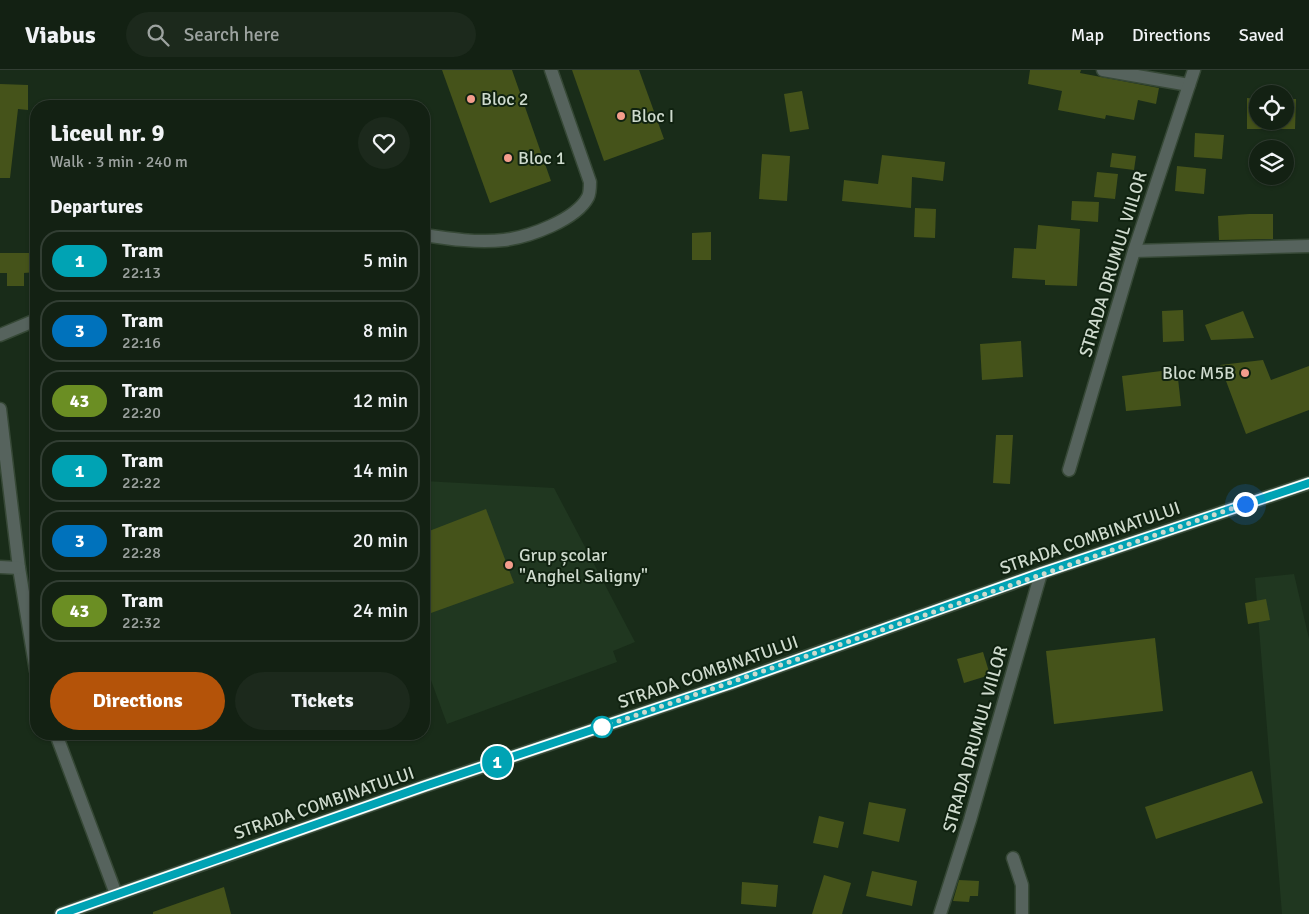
<!DOCTYPE html>
<html lang="en">
<head>
<meta charset="utf-8">
<style>
	:root { --surface:#132113; --page:#1c291c; --text:#f1f3f6; --muted:#9da3a0; --line:#323e33; --accent:#b45309 }
	body { margin:0; font-family:Signika,sans-serif; background:var(--page); color:var(--text); height:100vh; display:flex; flex-direction:column; font-size:19px; white-space:nowrap }
	* { box-sizing:border-box; margin:0 }
	p { font-size:16px; color:var(--muted) }
	.icon { flex:none; width:28px; height:28px; fill:none; stroke:currentColor; stroke-width:2; stroke-linecap:round; stroke-linejoin:round }
	.map { position:relative; flex:1; overflow:hidden }
	.sheet { position:absolute; left:30px; top:30px; width:400px; height:640px; display:flex; flex-direction:column; background:var(--surface); border-radius:20px; box-shadow:0 1px 4px #0004,0 0 0 1px var(--line) }
	.sheet>* { flex:none }
	.badge { padding:0 10px; border-radius:16px; font-size:18px; line-height:32px }
	.buttons { position:absolute; left:1249px; top:15px; display:grid; gap:10px }
	.buttons a { display:grid; place-items:center; width:45px; height:45px; border-radius:50%; background:var(--surface); box-shadow:0 1px 4px #0004,0 0 0 1px var(--line); font-size:25px }
	.you { position:absolute; width:25px; height:25px; margin:-12px; border:4px solid #fff; border-radius:50%; background:#1a73e8; box-shadow:0 0 0 8px #1a73e833 }
	.map>.badge { position:absolute; translate:-50% -50%; box-shadow:0 0 0 2px #fff }
	h2 { padding:0 20px; font-size:19px; line-height:45px }
	.round { display:grid; place-items:center; flex:none; width:52px; height:52px; border-radius:26px; background:var(--page) }
	.head { display:flex; align-items:center; justify-content:space-between; height:85px; padding:0 20px }
	h1 { font-size:24px; font-weight:700; line-height:38px }
	.button { display:flex; gap:10px; margin-top:auto; padding:10px 20px }
	.button a { flex:1; height:58px; border-radius:30px; background:var(--accent); color:#fff; font-size:20px; font-weight:700; line-height:58px; text-align:center }
	.button a+a { background:var(--page); color:var(--text) }
	ul { padding:0; list-style:none }
	li { display:flex; align-items:center; gap:15px; height:62px; margin:0 10px 8px; padding:0 10px; border:2px solid var(--line); border-radius:20px }
	li div { flex:1 }
	li b { display:block; font-size:19px }
	li em { font-style:normal }
	li .badge { min-width:55px; font-weight:700; text-align:center }
	header { display:flex; align-items:center; gap:30px; box-sizing:border-box; height:70px; padding:0 25px; background:var(--surface); border-bottom:1px solid var(--line) }
	header strong { font-size:24px }
	nav { display:flex; gap:28px; margin-inline-start:auto; font-size:18px }
	.search { width:350px; height:45px; background:var(--page); display:flex; align-items:center; gap:12px; box-sizing:border-box; padding:0 18px; border-radius:28px; color:var(--muted); font-size:19px }
	.map>svg:first-child { display:block }
	.built { fill:#203720 }
	.building { fill:#45531a }
	.lines { fill:none; stroke-linecap:round; stroke-linejoin:round }
	.minor-casing { stroke:#364836; stroke-width:15 }
	.primary-casing { stroke:#364836; stroke-width:15 }
	.minor { stroke:#56635d; stroke-width:12 }
	.primary { stroke:#849f93; stroke-width:12 }
	.line-casing { stroke:#fff; stroke-width:11 }
	.line { stroke:#00a3b4; stroke-width:8 }
	.walk { stroke:#cedacd; stroke-width:5; stroke-dasharray:0 9 }
	.poi-dot { fill:#f49d8c; stroke:#102210; stroke-width:2 }
	.stop-dot { fill:#fff; stroke:#00a3b4; stroke-width:2.5 }
	.labels { text-anchor:middle; dominant-baseline:central; stroke-width:4; stroke-linejoin:round; paint-order:stroke }
	.poi-label { font-size:18px; fill:#cedacd; stroke:#102210; text-anchor:start }
	.street-label { font-size:18px; fill:#cedacd; stroke:#102210 }
</style>
</head>
<body>
<header>
<strong>Viabus</strong>
<div class="search"><svg class="icon" aria-label="search" viewBox="0 0 24 24"><circle cx="10" cy="10" r="6"/><path d="M15 15l6 6"/></svg>Search here</div>
<nav><a>Map</a><a>Directions</a><a>Saved</a></nav>
</header>
<div class="map">
<svg width="1309" height="844" viewBox="0 0 1309 844">
	<rect width="100%" height="100%" fill="#192c19"/>
	<!-- built -->
	<g class="built">
		<path d="M 424,411 L 554,418 L 635,572 L 613,581 L 617,592 L 447,654 L 424,591 Z"/>
		<path d="M 1294,504 L 1309,569 L 1309,844 L 1282,844 L 1255,508 Z"/>
	</g>
	<!-- building -->
	<g class="building">
		<path d="M 442,0 L 512,0 L 551,111 L 490,133 Z"/>
		<path d="M 572,0 L 639,0 L 664,69 L 604,91 Z"/>
		<path d="M 1030,0 L 1081,0 L 1080,3 L 1159,18 L 1156,34 L 1138,30 L 1134,50 L 1106,45 L 1105,49 L 1058,40 L 1062,21 L 1028,14 Z"/>
		<path d="M 0,14 L 28,15 L 28,40 L 18,39 L 10,108 L 0,108 Z"/>
		<path d="M 802,21 L 809,59 L 790,62 L 784,24 Z"/>
		<path d="M 1247,28 L 1258,29 L 1258,51 L 1285,51 L 1285,29 L 1296,29 L 1295,59 L 1247,59 Z"/>
		<path d="M 1195,63 L 1224,65 L 1222,89 L 1194,87 Z"/>
		<path d="M 1112,83 L 1136,86 L 1134,100 L 1110,97 Z"/>
		<path d="M 762,84 L 790,86 L 787,131 L 759,129 Z"/>
		<path d="M 882,85 L 945,92 L 943,111 L 912,107 L 911,138 L 842,131 L 844,110 L 878,114 Z"/>
		<path d="M 1177,96 L 1206,99 L 1204,124 L 1175,121 Z"/>
		<path d="M 1097,102 L 1118,104 L 1115,129 L 1094,127 Z"/>
		<path d="M 1072,131 L 1099,132 L 1098,152 L 1071,150 Z"/>
		<path d="M 915,138 L 936,139 L 935,168 L 914,167 Z"/>
		<path d="M 1249,144 L 1273,144 L 1273,169 L 1219,170 L 1218,146 Z"/>
		<path d="M 1038,155 L 1080,159 L 1077,216 L 1045,215 L 1045,210 L 1012,208 L 1014,178 L 1036,179 Z"/>
		<path d="M 711,162 L 711,190 L 692,190 L 692,163 Z"/>
		<path d="M 0,183 L 36,183 L 36,202 L 24,203 L 24,216 L 7,216 L 7,203 L 0,203 Z"/>
		<path d="M 1183,240 L 1184,271 L 1163,272 L 1162,241 Z"/>
		<path d="M 1243,241 L 1254,268 L 1211,270 L 1205,255 Z"/>
		<path d="M 1021,271 L 1023,307 L 982,310 L 980,274 Z"/>
		<path d="M 1263,290 L 1271,310 L 1309,296 L 1309,340 L 1246,364 L 1220,295 Z"/>
		<path d="M 1177,299 L 1181,336 L 1126,341 L 1122,306 Z"/>
		<path d="M 996,365 L 1013,365 L 1010,414 L 993,413 Z"/>
		<path d="M 486,439 L 514,513 L 431,543 L 424,524 L 424,463 Z"/>
		<path d="M 1266,529 L 1270,550 L 1248,554 L 1245,533 Z"/>
		<path d="M 1155,568 L 1163,641 L 1054,654 L 1046,581 Z"/>
		<path d="M 983,582 L 990,605 L 964,613 L 957,589 Z"/>
		<path d="M 1252,701 L 1263,733 L 1156,769 L 1145,737 Z"/>
		<path d="M 869,732 L 906,739 L 899,772 L 863,764 Z"/>
		<path d="M 819,746 L 844,752 L 838,778 L 813,773 Z"/>
		<path d="M 872,801 L 917,811 L 912,836 L 866,826 Z"/>
		<path d="M 824,805 L 851,813 L 842,844 L 812,844 Z"/>
		<path d="M 959,810 L 979,811 L 978,826 L 970,826 L 969,832 L 953,831 Z"/>
		<path d="M 742,812 L 778,815 L 776,837 L 741,834 Z"/>
		<path d="M 224,817 L 231,844 L 153,844 L 153,842 Z"/>
	</g>
	<g class="lines">
		<defs>
			<g id="minor">
				<path d="M 1103,0 L 1189,15"/>
				<path d="M 424,165 C 450,169 478,173 504,170 C 529,167 576,150 588,127 C 590,123 590,117 590,112 L 551,0"/>
				<path d="M 1134,181 L 1309,176"/>
				<path d="M 0,265 L 36,250"/>
				<path d="M 0,339 L 19,498 L 36,601"/>
				<path d="M 1069,400 L 1134,181 L 1194,0"/>
				<path d="M 0,497 L 19,498"/>
				<path d="M 56,664 L 116,824"/>
				<path d="M 1013,788 L 1022,815 L 1022,844"/>
				<path d="M 940,844 L 970,750 L 1041,503"/>
			</g>
			<path id="primary" d="M 61,844 L 425,716 L 732,613 L 1041,503 L 1309,413"/>
		</defs>
		<!-- minor casing -->
		<use href="#minor" class="minor-casing"/>
		<!-- primary casing -->
		<use href="#primary" class="primary-casing"/>
		<!-- minor -->
		<use href="#minor" class="minor"/>
		<!-- primary -->
		<use href="#primary" class="primary"/>
	</g>
	<g class="lines">
		<defs>
			<path id="line" d="M 61,844 L 425,716 L 732,613 L 1041,503 L 1309,413"/>
		</defs>
		<!-- line casing -->
		<use href="#line" class="line-casing"/>
		<!-- line -->
		<use href="#line" class="line"/>
		<!-- walk -->
		<path class="walk" d="M 602,657 L 1245,434"/>
	</g>
	<!-- markers -->
	<g class="poi-dot">
		<circle cx="471" cy="29" r="5"/>
		<circle cx="621" cy="46" r="5"/>
		<circle cx="508" cy="88" r="5"/>
		<circle cx="1245" cy="303" r="5"/>
		<circle cx="509" cy="495" r="5"/>
	</g>
	<circle class="stop-dot" cx="602" cy="657" r="10"/>
	<g class="labels">
		<!-- poi labels -->
		<g class="poi-label">
			<text x="481" y="29">Bloc 2</text>
			<text x="631" y="46">Bloc I</text>
			<text x="518" y="88">Bloc 1</text>
			<text x="1235" y="303" text-anchor="end">Bloc M5B</text>
			<text x="519" y="485">Grup școlar<tspan x="519" dy="21">"Anghel Saligny"</tspan></text>
		</g>
		<!-- street labels -->
		<g class="street-label">
			<text transform="translate(1113 194) rotate(-73)">STRADA DRUMUL VIILOR</text>
			<text transform="translate(1090 468) rotate(-19)">STRADA COMBINATULUI</text>
			<text transform="translate(708 602) rotate(-19)">STRADA COMBINATULUI</text>
			<text transform="translate(975 669) rotate(-74)">STRADA DRUMUL VIILOR</text>
			<text transform="translate(324 733) rotate(-19)">STRADA COMBINATULUI</text>
		</g>
	</g>
</svg>
<div class="buttons">
<a><svg class="icon" aria-label="locate" viewBox="0 0 24 24"><circle cx="12" cy="12" r="6"/><path d="M12 2v4M12 18v4M2 12h4M18 12h4"/></svg></a>
<a><svg class="icon" aria-label="layers" viewBox="0 0 24 24"><path d="M12 4l9 5-9 5-9-5zM3 14l9 5 9-5"/></svg></a>
</div>
<div class="you" style="left:1245px;top:434px"></div>
<b class="badge" style="left:497px;top:692px;background:#00a3b4;color:#fff">1</b>
<section class="sheet">
<div class="head"><div><h1>Liceul nr. 9</h1><p>Walk · 3 min · 240 m</p></div><a class="round"><svg class="icon" aria-label="heart" viewBox="0 0 24 24"><path d="M12 20l-8-8c-3-5 5-10 8-4 3-6 11-1 8 4z"/></svg></a></div>
<h2>Departures</h2>
<ul>
<li><span class="badge" style="background:#00a3b4;color:#fff">1</span><div><b>Tram</b><p>22:13</p></div><em>5 min</em></li>
<li><span class="badge" style="background:#0072bc;color:#fff">3</span><div><b>Tram</b><p>22:16</p></div><em>8 min</em></li>
<li><span class="badge" style="background:#6b8e23;color:#fff">43</span><div><b>Tram</b><p>22:20</p></div><em>12 min</em></li>
<li><span class="badge" style="background:#00a3b4;color:#fff">1</span><div><b>Tram</b><p>22:22</p></div><em>14 min</em></li>
<li><span class="badge" style="background:#0072bc;color:#fff">3</span><div><b>Tram</b><p>22:28</p></div><em>20 min</em></li>
<li><span class="badge" style="background:#6b8e23;color:#fff">43</span><div><b>Tram</b><p>22:32</p></div><em>24 min</em></li>
</ul>
<div class="button"><a>Directions</a><a>Tickets</a></div>
</section>
</div>
</body>
</html>
